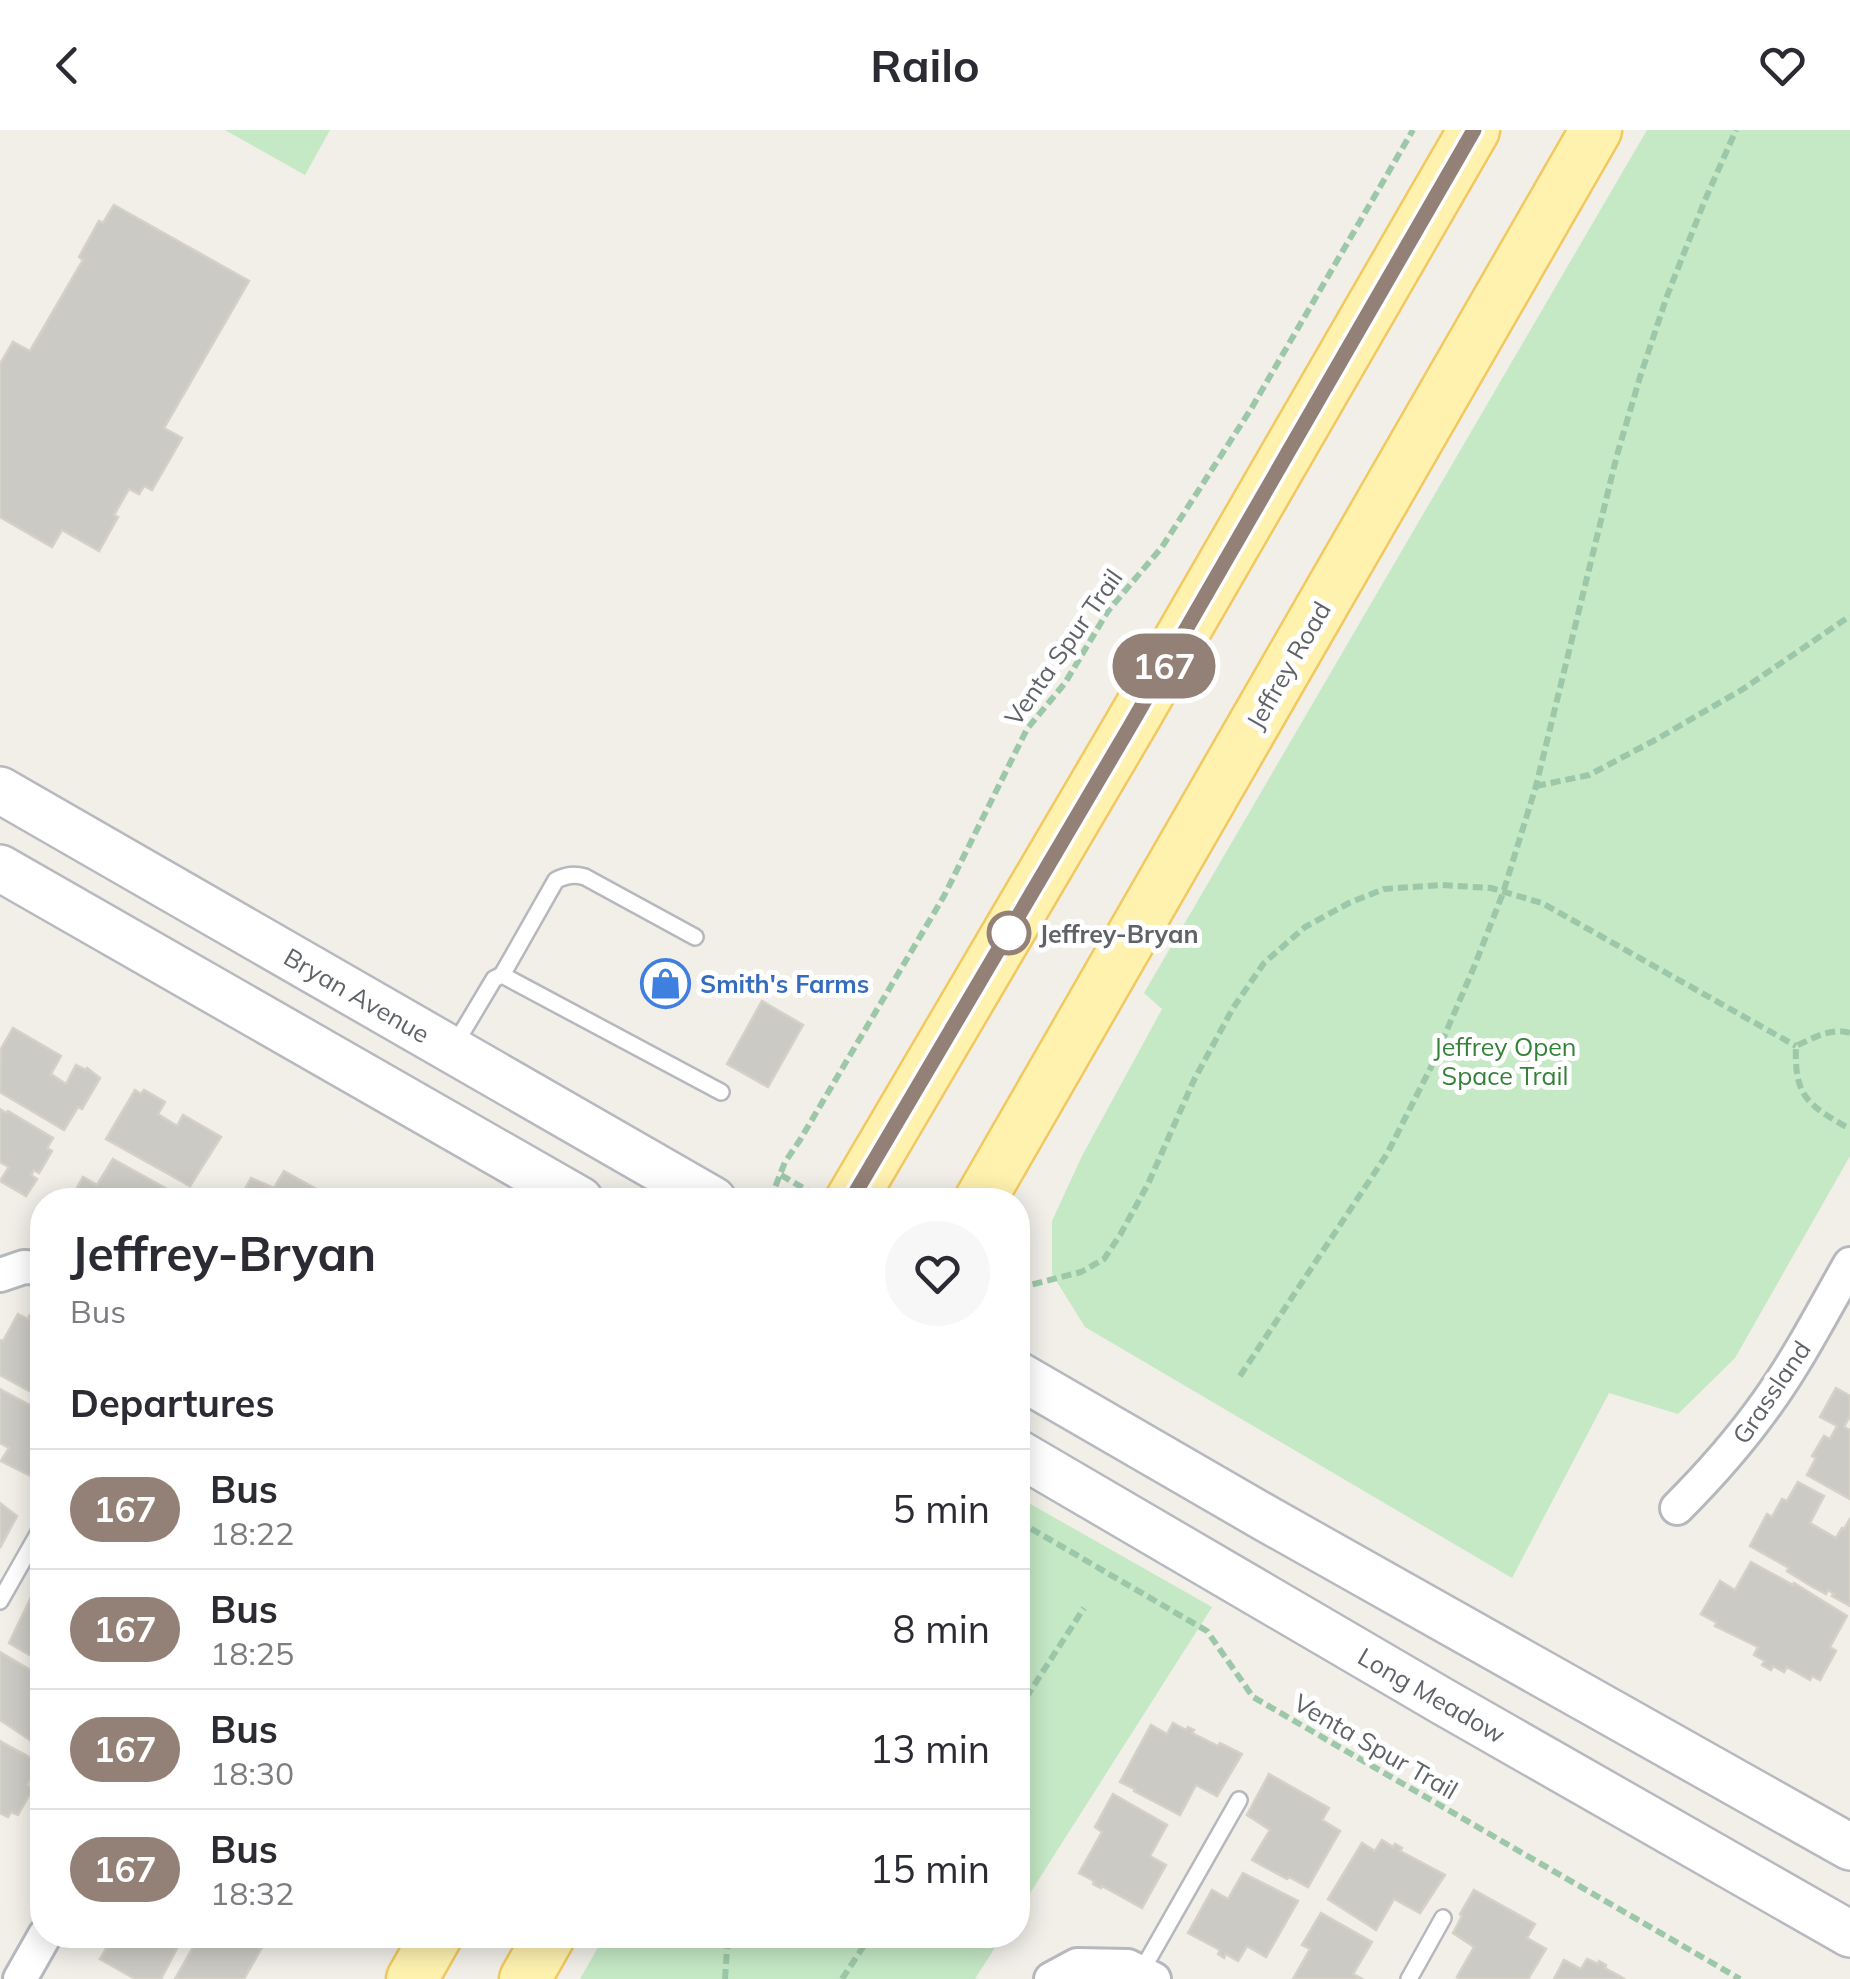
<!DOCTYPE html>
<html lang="en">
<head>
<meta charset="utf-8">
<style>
	:root { --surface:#fff; --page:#f7f7f7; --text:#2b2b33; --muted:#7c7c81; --line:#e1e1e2 }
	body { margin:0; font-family:Mulish,sans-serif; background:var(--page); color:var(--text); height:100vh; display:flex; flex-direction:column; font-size:38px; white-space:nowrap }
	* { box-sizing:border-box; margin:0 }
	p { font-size:32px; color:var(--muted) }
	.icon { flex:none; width:55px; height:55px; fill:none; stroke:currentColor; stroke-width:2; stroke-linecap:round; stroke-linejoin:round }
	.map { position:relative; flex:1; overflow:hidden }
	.side { position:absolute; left:30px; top:1058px; width:1000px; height:760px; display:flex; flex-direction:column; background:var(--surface); border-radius:40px; box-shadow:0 5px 25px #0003 }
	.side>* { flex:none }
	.badge { padding:0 20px; border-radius:32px; font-size:35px; line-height:65px }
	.map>.badge { position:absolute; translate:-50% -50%; box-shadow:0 0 0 5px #fff }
	h2 { padding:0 40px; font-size:38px; line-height:90px }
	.round { display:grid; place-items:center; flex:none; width:105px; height:105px; border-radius:52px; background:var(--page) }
	.summary { display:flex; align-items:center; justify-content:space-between; height:170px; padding:0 40px }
	h1 { font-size:48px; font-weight:700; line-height:75px }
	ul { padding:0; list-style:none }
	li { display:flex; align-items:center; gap:30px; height:120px; padding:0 40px; border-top:2px solid var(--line) }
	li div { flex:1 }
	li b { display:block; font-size:38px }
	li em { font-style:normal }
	li .badge { min-width:110px; font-weight:700; text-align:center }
	header { display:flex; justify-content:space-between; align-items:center; height:130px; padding:0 40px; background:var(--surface); font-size:45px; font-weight:700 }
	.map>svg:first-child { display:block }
	.green { fill:#c5e8c5 }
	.building { fill:#cccac5; stroke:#d6d1c6; stroke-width:2.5 }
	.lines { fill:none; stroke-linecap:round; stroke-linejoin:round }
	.lane-casing { stroke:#b5b8bc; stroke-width:20 }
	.street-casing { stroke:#b5b8bc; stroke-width:38 }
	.secondary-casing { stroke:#b6babf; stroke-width:50 }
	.primary-casing { stroke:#f2c960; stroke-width:55 }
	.path { stroke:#9cc7a9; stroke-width:6; stroke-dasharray:10 5; stroke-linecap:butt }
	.lane { stroke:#fff; stroke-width:15 }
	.street { stroke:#fff; stroke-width:32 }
	.secondary { stroke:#fff; stroke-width:45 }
	.primary { stroke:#fff2af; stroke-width:50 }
	.line-casing { stroke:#fff; stroke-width:22 }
	.line { stroke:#938177; stroke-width:15 }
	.stop-dot { fill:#fff; stroke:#938177; stroke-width:5 }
	.labels { text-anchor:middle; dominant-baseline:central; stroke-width:10; stroke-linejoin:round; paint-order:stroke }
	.street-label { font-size:25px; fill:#5f6368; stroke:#fff }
	.stop-label { font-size:25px; font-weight:bold; fill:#5f6368; stroke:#fff; text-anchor:start }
	.shop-label { font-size:25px; font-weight:bold; fill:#366cbe; stroke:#fff; text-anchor:start }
	.park-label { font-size:25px; fill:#348238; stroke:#fff }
</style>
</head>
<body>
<header><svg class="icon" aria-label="back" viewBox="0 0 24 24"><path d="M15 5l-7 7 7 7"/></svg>Railo<svg class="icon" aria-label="heart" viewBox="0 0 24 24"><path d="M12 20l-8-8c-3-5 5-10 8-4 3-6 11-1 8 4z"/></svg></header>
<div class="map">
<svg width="1850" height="1849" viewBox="0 0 1850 1849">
	<rect width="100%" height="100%" fill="#f1efe8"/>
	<!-- green -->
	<g class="green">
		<path d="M 225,0 L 330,0 L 305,45 Z"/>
		<path d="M 1647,0 L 1850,0 L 1850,1026 L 1735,1228 L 1678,1284 L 1609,1263 L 1512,1448 L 1085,1197 L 1052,1144 L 1052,1091 L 1082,1026 L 1162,879 L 1144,863 Z"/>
		<path d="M 1018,1367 L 1212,1477 L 1018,1782 Z"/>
		<path d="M 605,1805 L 1003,1805 L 975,1849 L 580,1849 Z"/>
	</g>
	<!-- building -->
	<g class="building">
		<path d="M 114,75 L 249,151 L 164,298 L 182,308 L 152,360 L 144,356 L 139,364 L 129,359 L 114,385 L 118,387 L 99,421 L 62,400 L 52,417 L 0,387 L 0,234 L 13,212 L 30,221 L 83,130 L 79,127 L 99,91 L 103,93 Z"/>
		<path d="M 762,871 L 803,895 L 768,957 L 727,934 Z"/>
		<path d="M 13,898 L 61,926 L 51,944 L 66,954 L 76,935 L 86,940 L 87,938 L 100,948 L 82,979 L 78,977 L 64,1000 L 0,962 L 1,919 Z"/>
		<path d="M 135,960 L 141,964 L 144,960 L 165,972 L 158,984 L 177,996 L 183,985 L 221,1007 L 190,1056 L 106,1009 Z"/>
		<path d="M 0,979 L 6,983 L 8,981 L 53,1008 L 47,1018 L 52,1021 L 39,1043 L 34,1040 L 31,1045 L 37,1049 L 26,1066 L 0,1051 L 9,1037 L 0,1032 Z"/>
		<path d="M 113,1029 L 176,1064 L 182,1069 L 70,1070 L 83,1047 L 97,1055 Z"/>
		<path d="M 284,1041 L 336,1070 L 239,1070 L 251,1048 L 274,1058 Z"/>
		<path d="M 18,1184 L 28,1189 L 29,1186 L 41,1197 L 31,1215 L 42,1221 L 42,1268 L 0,1245 L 0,1210 L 3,1211 Z"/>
		<path d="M 1836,1258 L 1850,1266 L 1850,1286 L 1844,1297 L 1850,1300 L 1850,1369 L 1807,1345 L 1816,1328 L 1812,1326 L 1824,1306 L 1830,1309 L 1837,1296 L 1820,1287 Z"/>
		<path d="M 0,1259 L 39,1280 L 38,1283 L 42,1285 L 42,1344 L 39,1350 L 1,1331 L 9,1318 L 0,1313 Z"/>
		<path d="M 1798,1352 L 1824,1366 L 1810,1393 L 1836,1408 L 1842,1398 L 1844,1399 L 1850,1389 L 1850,1476 L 1832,1466 L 1834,1464 L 1828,1460 L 1826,1464 L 1811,1456 L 1787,1441 L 1789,1438 L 1750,1416 L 1767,1384 L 1772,1387 L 1782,1369 L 1787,1371 Z"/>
		<path d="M 0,1373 L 17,1386 L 0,1418 Z"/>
		<path d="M 1751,1432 L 1793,1455 L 1794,1453 L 1847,1486 L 1830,1517 L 1836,1521 L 1820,1550 L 1812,1546 L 1810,1550 L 1787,1537 L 1784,1542 L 1773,1536 L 1771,1540 L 1762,1535 L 1765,1531 L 1754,1525 L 1758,1517 L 1715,1496 L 1717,1493 L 1701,1484 L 1720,1451 L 1735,1460 Z"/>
		<path d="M 37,1455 L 42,1458 L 42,1532 L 9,1513 Z"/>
		<path d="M 0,1522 L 42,1547 L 42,1618 L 0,1590 Z"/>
		<path d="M 1173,1593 L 1186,1600 L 1188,1597 L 1194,1600 L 1192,1603 L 1218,1616 L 1220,1613 L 1242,1624 L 1217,1666 L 1196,1655 L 1180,1685 L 1134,1661 L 1135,1659 L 1120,1652 L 1151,1595 L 1167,1604 Z"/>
		<path d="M 0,1611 L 40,1633 L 27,1655 L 33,1658 L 18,1685 L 11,1682 L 8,1687 L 0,1683 Z"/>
		<path d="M 1269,1644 L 1329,1678 L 1322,1690 L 1340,1701 L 1308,1757 L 1289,1747 L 1287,1749 L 1252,1730 L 1270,1700 L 1247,1685 Z"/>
		<path d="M 1113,1664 L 1167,1695 L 1150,1726 L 1166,1735 L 1142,1778 L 1102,1756 L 1101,1758 L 1093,1754 L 1094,1751 L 1079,1743 L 1102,1702 L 1095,1697 Z"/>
		<path d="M 1382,1710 L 1393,1717 L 1395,1714 L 1402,1718 L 1400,1721 L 1445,1745 L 1420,1783 L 1394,1769 L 1376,1800 L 1328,1769 L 1362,1713 L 1375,1721 Z"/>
		<path d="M 1243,1743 L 1298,1771 L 1266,1827 L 1247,1816 L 1238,1831 L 1226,1824 L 1224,1828 L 1218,1824 L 1220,1820 L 1188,1803 L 1212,1760 L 1228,1769 Z"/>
		<path d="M 1474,1760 L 1535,1794 L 1527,1808 L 1546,1819 L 1528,1849 L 1461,1849 L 1457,1847 L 1474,1817 L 1453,1803 L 1462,1786 L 1460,1784 Z"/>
		<path d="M 1321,1783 L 1372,1812 L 1353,1844 L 1363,1849 L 1293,1849 L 1310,1819 L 1302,1815 Z"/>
		<path d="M 133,1805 L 184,1805 L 161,1849 L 135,1849 L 100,1829 L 113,1807 L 127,1815 Z"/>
		<path d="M 200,1805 L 237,1805 L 261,1819 L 244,1849 L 175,1849 Z"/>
		<path d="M 1587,1829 L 1598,1834 L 1599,1831 L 1606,1835 L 1605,1838 L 1625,1849 L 1554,1849 L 1564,1830 L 1581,1839 Z"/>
	</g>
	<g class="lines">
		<defs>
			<g id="lane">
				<path d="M 502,845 L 556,750 C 567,745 574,744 585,747 L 695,807"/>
				<path d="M 454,916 L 494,849 L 502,845 L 721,962"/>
				<path d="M 0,1471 L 42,1397"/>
				<path d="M 1141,1842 L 1239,1670"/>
				<path d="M 1409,1849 L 1443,1788"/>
			</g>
			<g id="street">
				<path d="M 0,1145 L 24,1137 L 42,1138"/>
				<path d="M 1677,1378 C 1710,1345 1740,1311 1767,1273 C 1798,1230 1823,1181 1850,1134"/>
				<path d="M 20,1849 L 45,1805"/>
				<path d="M 1051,1849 L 1077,1835 L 1128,1836 L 1154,1849"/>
			</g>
			<g id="secondary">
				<path d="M 0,660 L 713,1070"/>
				<path d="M 0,738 L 580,1070"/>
				<path d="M 1018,1245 L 1267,1389 L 1850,1717"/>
				<path d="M 1018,1323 L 1442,1571 L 1850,1804"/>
			</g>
			<g id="primary">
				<path d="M 851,1070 L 1129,597 L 1474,0"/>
				<path d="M 980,1070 L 1596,0"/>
				<path d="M 412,1849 L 437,1805"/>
				<path d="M 525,1849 L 550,1805"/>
			</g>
		</defs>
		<!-- lane casing -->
		<use href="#lane" class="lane-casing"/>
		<!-- street casing -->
		<use href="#street" class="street-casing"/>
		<!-- secondary casing -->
		<use href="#secondary" class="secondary-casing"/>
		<!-- primary casing -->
		<use href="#primary" class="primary-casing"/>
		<!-- path -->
		<g class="path">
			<path d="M 1536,656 L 1589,645 L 1657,609 L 1743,559 L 1850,486"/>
			<path d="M 1850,903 C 1832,897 1813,908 1796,916 C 1794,967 1808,975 1850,999"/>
			<path d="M 781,1045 L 810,1062"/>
			<path d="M 770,1070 L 785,1032 L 800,1010 L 944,766 L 1027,599 L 1065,553 L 1108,481 L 1162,417 L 1251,279 L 1413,0"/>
			<path d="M 1018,1158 L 1081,1142 L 1104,1129 L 1120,1105 L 1148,1054 L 1194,950 L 1233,878 L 1264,833 L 1305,797 L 1349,773 L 1384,759 L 1441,755 L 1491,758 L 1542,773 L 1796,916"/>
			<path d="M 1240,1246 L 1387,1024 L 1431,937 L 1474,837 L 1503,763 L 1536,656 L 1617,325 L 1640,247 L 1667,166 L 1705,70 L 1736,0"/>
			<path d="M 1018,1391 L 1207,1501 L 1253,1567 L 1740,1849"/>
			<path d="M 1018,1580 L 1084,1478"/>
			<path d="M 725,1849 L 728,1805"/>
			<path d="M 842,1849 L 871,1805"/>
		</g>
		<!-- lane -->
		<use href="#lane" class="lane"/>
		<!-- street -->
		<use href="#street" class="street"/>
		<!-- secondary -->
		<use href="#secondary" class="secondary"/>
		<!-- primary -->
		<use href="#primary" class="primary"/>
	</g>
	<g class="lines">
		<defs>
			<path id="line" d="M 851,1070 L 1129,598 L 1474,0"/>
		</defs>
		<!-- line casing -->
		<use href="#line" class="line-casing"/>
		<!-- line -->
		<use href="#line" class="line"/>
	</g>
	<!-- icons -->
	<defs>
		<symbol id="shop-ring" viewBox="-11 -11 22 22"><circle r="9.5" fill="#fff" stroke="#3f7fe0" stroke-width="1.5"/><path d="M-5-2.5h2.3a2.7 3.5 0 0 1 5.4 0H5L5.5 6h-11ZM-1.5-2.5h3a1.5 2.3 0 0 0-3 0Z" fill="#3f7fe0"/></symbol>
	</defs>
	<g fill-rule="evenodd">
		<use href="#shop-ring" x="638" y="826" width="55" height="55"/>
	</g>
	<!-- markers -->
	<circle class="stop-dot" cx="1009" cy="803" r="20"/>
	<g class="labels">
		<!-- street labels -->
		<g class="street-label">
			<text transform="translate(1063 517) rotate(-55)">Venta Spur Trail</text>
			<text transform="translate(1288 535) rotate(-60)">Jeffrey Road</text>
			<text transform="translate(357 865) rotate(30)">Bryan Avenue</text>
			<text transform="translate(1771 1262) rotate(-56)">Grassland</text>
			<text transform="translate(1432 1565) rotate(30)">Long Meadow</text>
			<text transform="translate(1376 1616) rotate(30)">Venta Spur Trail</text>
		</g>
		<!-- stop labels -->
		<g class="stop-label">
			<text x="1039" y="803">Jeffrey-Bryan</text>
		</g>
		<!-- shop labels -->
		<g class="shop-label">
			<text x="700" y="853">Smith's Farms</text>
		</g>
		<!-- park labels -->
		<g class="park-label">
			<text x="1505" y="916">Jeffrey Open<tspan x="1505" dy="29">Space Trail</tspan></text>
		</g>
	</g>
</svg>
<b class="badge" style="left:1164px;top:536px;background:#938177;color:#fff">167</b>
<section class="side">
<div class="summary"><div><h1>Jeffrey-Bryan</h1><p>Bus</p></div><a class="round"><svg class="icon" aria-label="heart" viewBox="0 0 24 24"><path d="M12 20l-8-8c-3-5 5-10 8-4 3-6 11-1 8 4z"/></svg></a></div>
<h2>Departures</h2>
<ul>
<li><span class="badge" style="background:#938177;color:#fff">167</span><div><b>Bus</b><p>18:22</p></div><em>5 min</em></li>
<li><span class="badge" style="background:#938177;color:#fff">167</span><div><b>Bus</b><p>18:25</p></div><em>8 min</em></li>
<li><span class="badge" style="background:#938177;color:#fff">167</span><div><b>Bus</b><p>18:30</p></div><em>13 min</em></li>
<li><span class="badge" style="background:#938177;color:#fff">167</span><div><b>Bus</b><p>18:32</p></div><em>15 min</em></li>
</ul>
</section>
</div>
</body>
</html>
